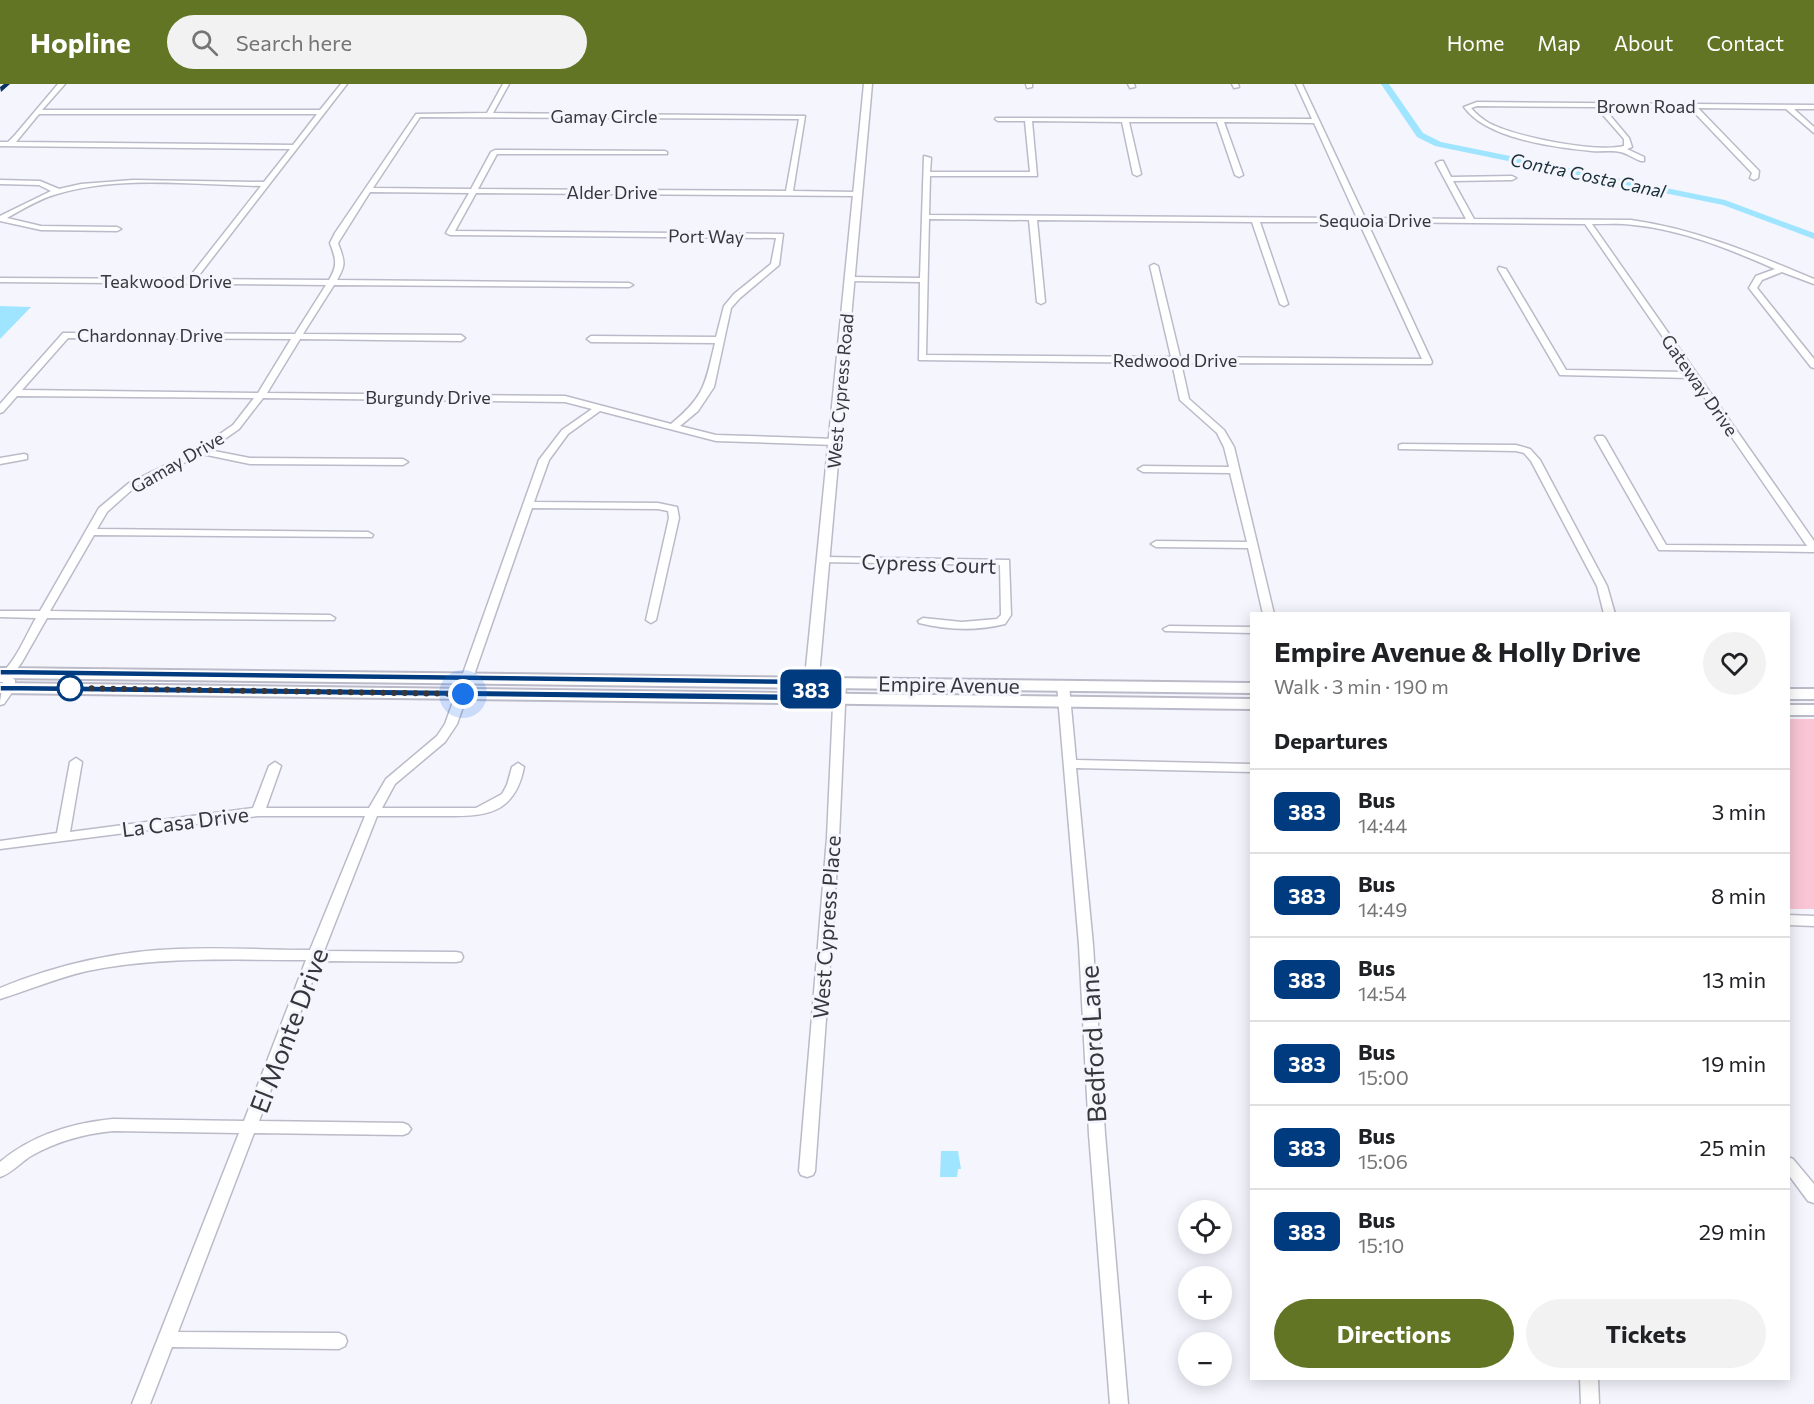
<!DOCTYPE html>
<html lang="en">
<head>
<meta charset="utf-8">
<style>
	:root { --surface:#fff; --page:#f2f2f2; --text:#202124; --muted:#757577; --line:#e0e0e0; --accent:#627524 }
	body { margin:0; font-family:Commissioner,sans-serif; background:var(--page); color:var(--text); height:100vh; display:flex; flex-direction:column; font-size:22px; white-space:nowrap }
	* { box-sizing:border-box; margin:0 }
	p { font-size:20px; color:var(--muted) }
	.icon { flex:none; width:33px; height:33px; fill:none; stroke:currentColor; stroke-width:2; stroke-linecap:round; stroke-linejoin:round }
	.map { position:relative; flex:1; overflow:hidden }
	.details { position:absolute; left:1250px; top:528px; width:540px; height:768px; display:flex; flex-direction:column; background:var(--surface); border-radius:0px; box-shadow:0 3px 15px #0003 }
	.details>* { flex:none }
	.badge { padding:0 12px; border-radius:9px; font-size:21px; line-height:39px }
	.controls { position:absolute; left:1178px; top:1116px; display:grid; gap:12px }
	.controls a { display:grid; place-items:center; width:54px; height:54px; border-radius:50%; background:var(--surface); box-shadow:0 3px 15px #0003; font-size:30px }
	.you { position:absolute; width:30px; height:30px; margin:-15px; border:4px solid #fff; border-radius:50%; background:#1a73e8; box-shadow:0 0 0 9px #1a73e833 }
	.map>.badge { position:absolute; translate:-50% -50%; box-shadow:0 0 0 3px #fff }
	h2 { padding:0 24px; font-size:22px; line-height:54px }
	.round { display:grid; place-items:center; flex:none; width:63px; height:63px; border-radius:32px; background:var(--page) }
	.headline { display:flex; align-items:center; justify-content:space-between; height:102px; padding:0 24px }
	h1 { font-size:28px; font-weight:700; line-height:45px }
	.primary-button { display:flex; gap:12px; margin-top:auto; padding:12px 24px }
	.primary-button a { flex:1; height:69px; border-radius:36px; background:var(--accent); color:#fff; font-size:24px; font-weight:700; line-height:69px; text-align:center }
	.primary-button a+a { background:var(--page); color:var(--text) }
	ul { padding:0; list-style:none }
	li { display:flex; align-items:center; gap:18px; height:84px; padding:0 24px; border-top:2px solid var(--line) }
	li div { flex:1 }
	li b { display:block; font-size:22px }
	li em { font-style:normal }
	li .badge { min-width:66px; font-weight:700; text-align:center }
	header { display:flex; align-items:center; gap:36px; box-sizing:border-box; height:84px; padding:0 30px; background:var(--accent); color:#fff }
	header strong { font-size:28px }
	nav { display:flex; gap:33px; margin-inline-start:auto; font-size:21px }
	.search { width:420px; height:54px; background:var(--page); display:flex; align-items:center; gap:15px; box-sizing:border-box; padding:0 21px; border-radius:33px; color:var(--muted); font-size:22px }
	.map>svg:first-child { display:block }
	.green { fill:#fac6d6 }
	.water { fill:#a0e5ff }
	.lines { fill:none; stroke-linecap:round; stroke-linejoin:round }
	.canal { fill:#a0e5ff; fill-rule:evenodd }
	.minor-casing { stroke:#bbbac8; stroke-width:3 }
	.tertiary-casing { stroke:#bbbac8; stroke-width:3 }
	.secondary-casing { stroke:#bbbac8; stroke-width:4 }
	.minor { fill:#fff; fill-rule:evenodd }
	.tertiary { fill:#fff; fill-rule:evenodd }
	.secondary { fill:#fff; fill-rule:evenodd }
	.shaded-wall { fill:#0c3465 }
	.line { fill:#003b80; stroke:#fff; stroke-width:1.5 }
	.walk { stroke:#36363b; stroke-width:6; stroke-dasharray:0 10.8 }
	.stop-dot { fill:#fff; stroke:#003b80; stroke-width:3 }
	.labels { text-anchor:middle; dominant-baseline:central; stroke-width:6; stroke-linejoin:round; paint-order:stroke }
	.far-street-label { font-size:18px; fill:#36363b; stroke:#f5f5fe }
	.far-water-label { font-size:18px; font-style:italic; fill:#1a3038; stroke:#f5f5fe }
	.street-label { font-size:21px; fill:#36363b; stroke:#f5f5fe }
	.near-street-label { font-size:26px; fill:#36363b; stroke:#f5f5fe }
</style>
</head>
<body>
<header>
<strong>Hopline</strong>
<div class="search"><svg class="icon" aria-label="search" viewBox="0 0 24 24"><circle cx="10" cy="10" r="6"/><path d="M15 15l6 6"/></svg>Search here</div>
<nav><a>Home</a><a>Map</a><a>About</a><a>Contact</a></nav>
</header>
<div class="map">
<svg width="1814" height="1320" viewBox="0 0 1814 1320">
	<rect width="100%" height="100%" fill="#f5f5fe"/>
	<!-- green -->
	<rect class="green" x="1788" y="635" width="26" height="190"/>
	<!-- water -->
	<g class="water">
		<path d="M 0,222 L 31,223 L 0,255 Z"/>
		<path d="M 941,1067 L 958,1067 L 961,1085 L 958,1085 L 957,1093 L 940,1093 Z"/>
	</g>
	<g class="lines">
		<!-- canal -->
		<path class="canal" d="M 1381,0 L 1389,0 L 1423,49 L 1441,58 L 1725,116 L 1814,149 L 1814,155 L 1723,121 L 1435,62 L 1417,53 Z"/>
		<defs>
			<g id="minor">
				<path d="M 58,0 L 65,0 L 42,26 L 320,26 L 341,0 L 347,0 L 196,195 L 329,196 C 338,181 336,175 330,159 L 335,149 L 416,30 L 487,29 L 503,0 L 509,0 L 493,29 L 805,32 L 793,107 L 857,108 L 861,110 L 857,112 L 476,109 L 455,147 L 783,150 L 779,181 L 740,214 L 731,224 L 714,303 L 698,327 L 680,342 L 716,351 L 835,355 L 840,358 L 835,361 L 716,357 L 600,327 L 568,350 L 549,376 L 534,418 L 658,419 L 677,423 L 679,434 L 656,536 L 651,539 L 646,536 L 669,434 L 668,427 L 658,425 L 532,424 L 457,640 L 445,658 L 395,700 L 382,724 L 476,724 L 502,710 L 507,701 L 512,683 L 518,679 L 524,683 C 514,734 481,732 438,732 C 418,732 398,732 377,732 L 324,867 L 456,868 L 461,869 L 463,873 L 461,877 L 456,878 L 320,877 L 259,1037 L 403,1039 L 408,1041 L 411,1045 L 408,1049 L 403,1051 L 254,1049 L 178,1248 L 339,1249 L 345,1252 L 347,1257 L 345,1262 L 339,1265 L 172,1263 L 150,1320 L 132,1320 L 239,1049 L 113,1047 C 84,1050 57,1057 31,1072 C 21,1078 12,1089 0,1093 L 0,1078 C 32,1051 72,1039 113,1035 L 244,1037 L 306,876 C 233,876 160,872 87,887 C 57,894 29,906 0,915 L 0,904 C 56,881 117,867 178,865 C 222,863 266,866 310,866 L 365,732 L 258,732 L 0,765 L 0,757 L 57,749 L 70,678 L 76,674 L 82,678 L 70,748 L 253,724 L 269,682 L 275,678 L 281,682 L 266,724 L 369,724 L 386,695 L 437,652 L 445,640 L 539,376 L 562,346 L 592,325 L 565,318 L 263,314 L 239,345 L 209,366 L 250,374 L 403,375 L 408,378 L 403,381 L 250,380 L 202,370 L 135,403 L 107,428 L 97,445 L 368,448 L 373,451 L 372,453 L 94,451 L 50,527 L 330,531 L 335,534 L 334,536 L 47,534 L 22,578 L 11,593 L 15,596 L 15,604 L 4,620 L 0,621 C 0,612 3,606 3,598 L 0,598 L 0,590 C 14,581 27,549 36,534 L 0,533 L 0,527 L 40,527 L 99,424 L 129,399 L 198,365 L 233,341 L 254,314 L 17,312 L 3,328 L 0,329 L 0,320 L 63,249 L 295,250 L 326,201 L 0,198 L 0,194 L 188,195 L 261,102 C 196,101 120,91 57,110 C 39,115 23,125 7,134 L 41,142 L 117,143 L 121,145 L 117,147 L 41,146 L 0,137 L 0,132 L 51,107 L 39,101 L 0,100 L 0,96 L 40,97 L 59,105 L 81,100 L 133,96 L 264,98 L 290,65 L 0,62 L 0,58 L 8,58 L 15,51 ZM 39,30 L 317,30 L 293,61 L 16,58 ZM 420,33 L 799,35 L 786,107 L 478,105 L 497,70 L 667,70 L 667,68 L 665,67 L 495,66 L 491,68 L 471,105 L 373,104 ZM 370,108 L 469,109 L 446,149 L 450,151 L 776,154 L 771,180 L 734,210 L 724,222 L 716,253 L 591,252 L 587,255 L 591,258 L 715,259 C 705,300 706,311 671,340 L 565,312 L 267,309 L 300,255 L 461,257 L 465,254 L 461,251 L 303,250 L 334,201 L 629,203 L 633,201 L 629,199 L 337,196 C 347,179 344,177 338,159 ZM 68,254 L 291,255 L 258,309 L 22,306 Z"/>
				<path d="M 1026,0 L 1032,0 L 1032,3 L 1027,4 Z"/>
				<path d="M 1128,0 L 1134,0 L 1135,3 L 1130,4 Z"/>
				<path d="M 1232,0 L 1238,0 L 1239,3 L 1234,4 Z"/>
				<path d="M 1296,0 L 1302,0 L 1365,134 L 1466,135 L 1436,79 L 1440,77 L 1443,77 L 1451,93 L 1512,92 L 1516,94 L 1512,96 L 1453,97 L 1474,135 L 1631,136 C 1696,145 1754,170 1814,195 L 1814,200 L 1782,188 L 1762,196 L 1757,204 L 1814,275 L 1814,284 L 1811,283 L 1749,204 L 1756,192 L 1775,185 C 1729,165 1683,146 1634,141 C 1620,139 1606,140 1592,140 L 1814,457 L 1814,468 L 1659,466 L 1595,354 L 1597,352 L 1603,352 L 1605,354 L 1666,461 L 1807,462 L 1691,294 L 1560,291 L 1498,185 L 1499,183 L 1506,185 L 1566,286 L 1687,288 L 1585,140 L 1367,138 L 1432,278 L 1431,280 L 1181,279 L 1189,315 L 1224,346 L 1234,363 L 1274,530 L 1263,530 L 1248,464 L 1156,463 L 1151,460 L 1156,457 L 1247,458 L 1230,389 L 1143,388 L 1138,385 L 1143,382 L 1229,383 L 1224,363 L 1217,349 L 1180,316 L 1172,279 L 919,276 L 920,198 L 850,197 L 846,195 L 850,193 L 920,194 L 924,72 L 931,74 L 930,88 L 1030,88 L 1025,37 L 998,37 L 995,35 L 996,34 L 1312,35 ZM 1032,37 L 1122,38 L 1133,90 L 1137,92 L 1141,90 L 1129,38 L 1217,38 L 1235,91 L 1239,93 L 1243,91 L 1224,38 L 1314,39 L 1357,134 L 929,131 L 930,92 L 1037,92 ZM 929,135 L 1029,136 L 1037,218 L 1041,220 L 1045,218 L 1037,136 L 1252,138 L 1280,220 L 1284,222 L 1288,220 L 1260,138 L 1359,138 L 1422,275 L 1180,273 L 1158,182 L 1154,180 L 1150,182 L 1171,273 L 926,271 Z"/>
				<path d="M 1477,18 L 1814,21 L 1814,25 L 1794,25 L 1814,43 L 1814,49 L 1786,25 L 1698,24 L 1759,87 L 1758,94 L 1754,96 L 1750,94 L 1752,89 L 1690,24 L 1603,23 L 1629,54 L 1632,63 L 1627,65 L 1644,73 L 1644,77 L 1641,77 C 1634,75 1627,69 1620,68 C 1612,66 1601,68 1592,67 C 1554,63 1487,55 1464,23 ZM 1477,22 L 1596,23 L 1624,55 L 1624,62 C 1595,69 1516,53 1489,39 C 1482,35 1476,30 1471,24 Z"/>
				<path d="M 1402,360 L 1516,361 L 1530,365 L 1540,376 L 1607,502 L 1615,530 L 1604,530 L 1597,502 L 1531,377 L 1524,369 L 1516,367 L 1399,365 L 1399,361 Z"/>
				<path d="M 24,370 L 27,371 L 27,375 L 0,380 L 0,374 Z"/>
				<path d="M 824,473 L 1009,476 L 1011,531 L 1005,540 C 977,547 947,546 919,539 L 918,537 L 923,534 L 962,538 L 997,535 L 1001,531 L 1000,481 L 820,478 L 819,476 L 820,474 Z"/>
				<path d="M 1169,542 L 1251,543 L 1251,549 L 1165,547 L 1163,545 Z"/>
				<path d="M 840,596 L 846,599 L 839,754 L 815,1087 L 813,1091 L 807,1093 L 801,1091 L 799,1087 L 827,754 L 834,599 Z"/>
				<path d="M 1063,598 L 1069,601 L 1076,676 L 1251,680 L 1251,688 L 1076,684 L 1093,861 L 1105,1050 L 1128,1320 L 1110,1320 L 1089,1050 L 1079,861 L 1057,601 Z"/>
				<path d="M 1788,831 L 1814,832 L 1814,842 L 1788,841 Z"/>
				<path d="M 1788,1073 L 1793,1075 L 1814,1100 L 1814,1119 L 1808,1117 L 1788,1090 Z"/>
				<path d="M 1580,1294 L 1598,1294 L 1599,1320 L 1581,1320 Z"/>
			</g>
			<path id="tertiary" d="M 864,0 L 872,0 L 817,614 L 810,618 L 803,614 Z"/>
			<g id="secondary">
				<path d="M 0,584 L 1251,599 L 1251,609 L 0,594 Z"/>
				<path d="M 0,599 L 1251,615 L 1251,625 L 0,609 Z"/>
				<rect x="1788" y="605" width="26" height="10"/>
				<rect x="1788" y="621" width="26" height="10"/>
			</g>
		</defs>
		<!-- minor casing -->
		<use href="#minor" class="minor-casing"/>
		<!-- tertiary casing -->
		<use href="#tertiary" class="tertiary-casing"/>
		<!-- secondary casing -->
		<use href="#secondary" class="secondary-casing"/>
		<!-- minor -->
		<use href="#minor" class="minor"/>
		<!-- tertiary -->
		<use href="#tertiary" class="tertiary"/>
		<!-- secondary -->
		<use href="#secondary" class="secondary"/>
	</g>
	<!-- shaded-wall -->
	<path class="shaded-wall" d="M 4,0 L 10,0 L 1,8 L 0,3 Z"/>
	<!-- line -->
	<path class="line" d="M 0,585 L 812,595 L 817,598 L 815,614 L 810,617 L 0,607 L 0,601 L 804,610 L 806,601 L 0,591 Z"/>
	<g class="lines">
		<!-- walk -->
		<path class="walk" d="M 70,604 L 463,610"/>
	</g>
	<!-- markers -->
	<circle class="stop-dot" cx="70" cy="604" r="12"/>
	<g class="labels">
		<!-- far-street labels -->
		<g class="far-street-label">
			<text x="1646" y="22">Brown Road</text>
			<text x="604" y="32">Gamay Circle</text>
			<text x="612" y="108">Alder Drive</text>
			<text x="1375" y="136">Sequoia Drive</text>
			<text transform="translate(706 152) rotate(1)">Port Way</text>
			<text x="166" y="197">Teakwood Drive</text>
			<text x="150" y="251">Chardonnay Drive</text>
			<text x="1175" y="276">Redwood Drive</text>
			<text transform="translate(1700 301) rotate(55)">Gateway Drive</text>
			<text transform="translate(840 307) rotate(-85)">West Cypress Road</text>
			<text x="428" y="313">Burgundy Drive</text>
			<text transform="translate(177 378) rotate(-30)">Gamay Drive</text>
		</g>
		<!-- far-water labels -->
		<g class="far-water-label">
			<text transform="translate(1588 91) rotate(12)">Contra Costa Canal</text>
		</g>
		<!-- street labels -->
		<g class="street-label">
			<text transform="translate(929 479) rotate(2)">Cypress Court</text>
			<text transform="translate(949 600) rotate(1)">Empire Avenue</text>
			<text transform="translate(185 737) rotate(-7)">La Casa Drive</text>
			<text transform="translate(826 843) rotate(-86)">West Cypress Place</text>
		</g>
		<!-- near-street labels -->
		<g class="near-street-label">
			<text transform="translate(288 946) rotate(-69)">El Monte Drive</text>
			<text transform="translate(1092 960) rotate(-93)">Bedford Lane</text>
		</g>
	</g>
</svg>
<div class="controls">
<a><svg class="icon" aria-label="locate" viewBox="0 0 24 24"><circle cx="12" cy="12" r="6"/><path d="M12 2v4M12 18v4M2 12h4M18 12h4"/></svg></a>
<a>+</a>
<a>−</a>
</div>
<div class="you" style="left:463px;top:610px"></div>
<b class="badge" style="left:811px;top:605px;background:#003b80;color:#fff">383</b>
<section class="details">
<div class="headline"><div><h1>Empire Avenue &amp; Holly Drive</h1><p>Walk · 3 min · 190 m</p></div><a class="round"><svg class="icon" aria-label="heart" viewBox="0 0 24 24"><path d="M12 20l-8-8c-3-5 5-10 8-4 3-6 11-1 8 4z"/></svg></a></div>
<h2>Departures</h2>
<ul>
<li><span class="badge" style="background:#003b80;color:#fff">383</span><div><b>Bus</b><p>14:44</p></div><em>3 min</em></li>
<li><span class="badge" style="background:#003b80;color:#fff">383</span><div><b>Bus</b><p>14:49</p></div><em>8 min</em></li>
<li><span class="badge" style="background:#003b80;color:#fff">383</span><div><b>Bus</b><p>14:54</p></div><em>13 min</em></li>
<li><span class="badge" style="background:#003b80;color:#fff">383</span><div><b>Bus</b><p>15:00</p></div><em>19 min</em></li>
<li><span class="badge" style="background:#003b80;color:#fff">383</span><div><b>Bus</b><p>15:06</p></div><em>25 min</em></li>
<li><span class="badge" style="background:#003b80;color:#fff">383</span><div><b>Bus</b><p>15:10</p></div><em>29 min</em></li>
</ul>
<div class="primary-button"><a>Directions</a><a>Tickets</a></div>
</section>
</div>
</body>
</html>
